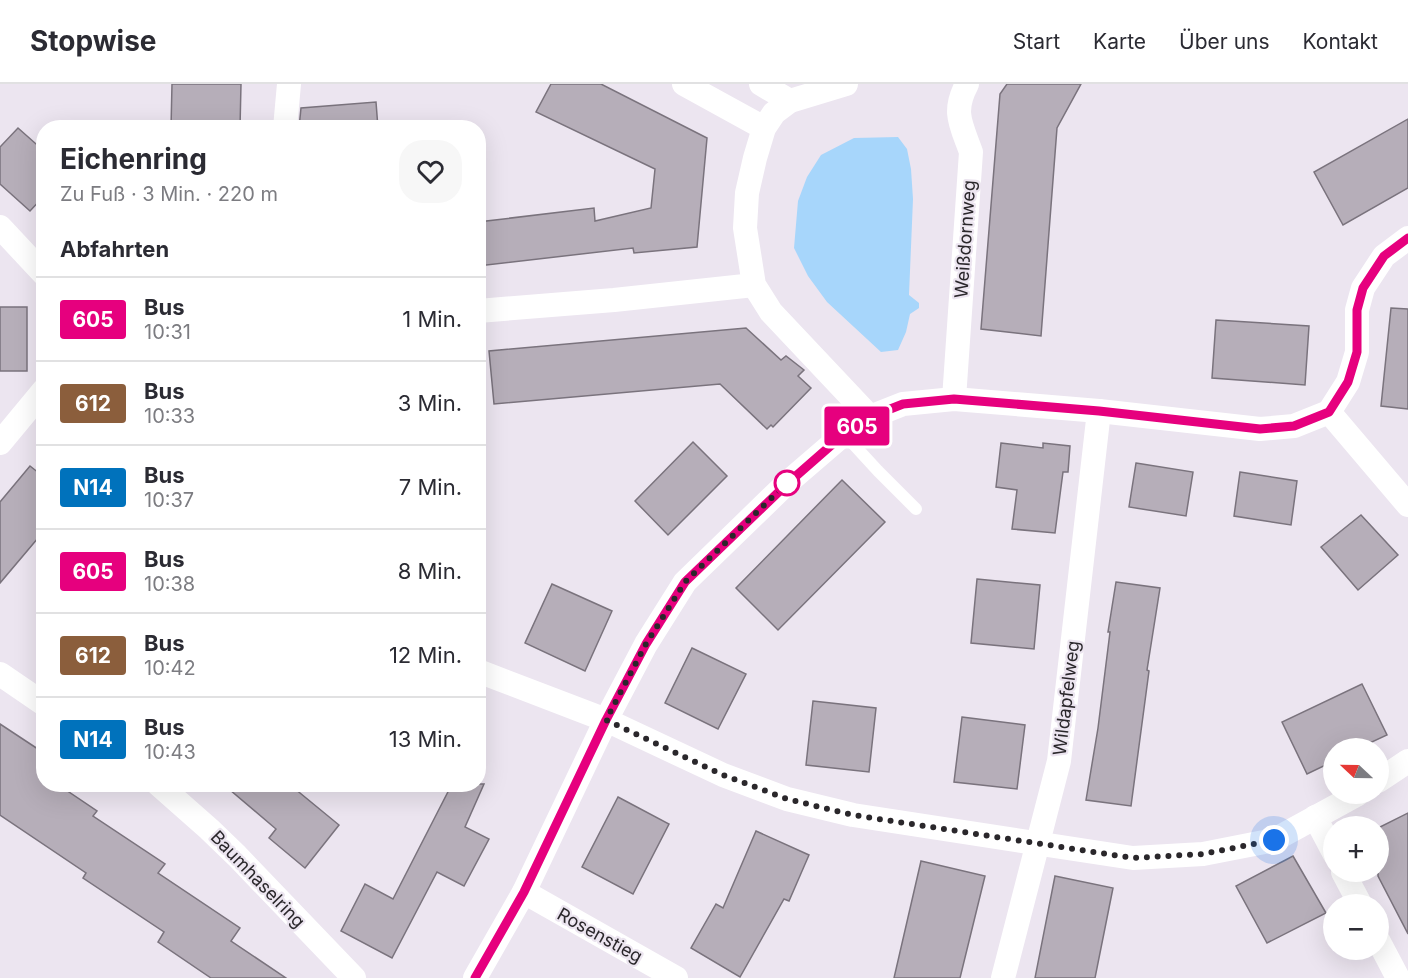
<!DOCTYPE html>
<html lang="de">
<head>
<meta charset="utf-8">
<style>
	:root { --surface:#fff; --page:#f7f7f7; --text:#2b2b33; --muted:#7c7c81; --line:#e1e1e2 }
	body { margin:0; font-family:Inter,sans-serif; background:var(--page); color:var(--text); height:100vh; display:flex; flex-direction:column; font-size:22px; white-space:nowrap }
	* { box-sizing:border-box; margin:0 }
	p { font-size:20px; color:var(--muted) }
	.icon { flex:none; width:33px; height:33px; fill:none; stroke:currentColor; stroke-width:2; stroke-linecap:round; stroke-linejoin:round }
	.map { position:relative; flex:1; overflow:hidden }
	.side { position:absolute; left:36px; top:36px; width:450px; height:672px; display:flex; flex-direction:column; background:var(--surface); border-radius:24px; box-shadow:0 6px 24px #0002 }
	.side>* { flex:none }
	.badge { padding:0 12px; border-radius:4px; font-size:21px; line-height:39px }
	.needle { width:39px; rotate:292deg }
	.buttons { position:absolute; left:1323px; top:654px; display:grid; gap:12px }
	.buttons a { display:grid; place-items:center; width:66px; height:66px; border-radius:50%; background:var(--surface); box-shadow:0 6px 24px #0002; font-size:30px }
	.you { position:absolute; width:30px; height:30px; margin:-15px; border:4px solid #fff; border-radius:50%; background:#1a73e8; box-shadow:0 0 0 9px #1a73e833 }
	.map>.badge { position:absolute; translate:-50% -50%; box-shadow:0 0 0 3px #fff }
	h2 { padding:0 24px; font-size:22px; line-height:54px }
	.round { display:grid; place-items:center; flex:none; width:63px; height:63px; border-radius:24px; background:var(--page) }
	.head { display:flex; align-items:center; justify-content:space-between; height:102px; padding:0 24px }
	h1 { font-size:28px; font-weight:700; line-height:45px }
	ul { padding:0; list-style:none }
	li { display:flex; align-items:center; gap:18px; height:84px; padding:0 24px; border-top:2px solid var(--line) }
	li div { flex:1 }
	li b { display:block; font-size:22px }
	li em { font-style:normal }
	li .badge { min-width:66px; font-weight:700; text-align:center }
	header { display:flex; align-items:center; gap:36px; box-sizing:border-box; height:84px; padding:0 30px; background:var(--surface); border-bottom:2px solid var(--line) }
	header strong { font-size:28px }
	nav { display:flex; gap:33px; margin-inline-start:auto; font-size:21px }
	.map>svg:first-child { display:block }
	.water { fill:#a7d6fb }
	.building { fill:#b6aeb9; stroke:#7a737d; stroke-width:1.5 }
	.lines { fill:none; stroke-linecap:round; stroke-linejoin:round }
	.lane { stroke:#fff; stroke-width:12 }
	.street { stroke:#fff; stroke-width:24 }
	.line-casing { stroke:#fff; stroke-width:14 }
	.line { stroke:#e6007e; stroke-width:9 }
	.walk { stroke:#2a272b; stroke-width:6; stroke-dasharray:0 10.8 }
	.stop-dot { fill:#fff; stroke:#e6007e; stroke-width:3 }
	.labels { text-anchor:middle; dominant-baseline:central; stroke-width:4.5; stroke-linejoin:round; paint-order:stroke }
	.street-label { font-size:18px; fill:#2a272b; stroke:#ece5f0 }
</style>
</head>
<body>
<header>
<strong>Stopwise</strong>
<nav><a>Start</a><a>Karte</a><a>Über uns</a><a>Kontakt</a></nav>
</header>
<div class="map">
<svg width="1408" height="894" viewBox="0 0 1408 894">
	<rect width="100%" height="100%" fill="#ece5f0"/>
	<!-- water -->
	<path class="water" d="M 898,53 L 907,65 L 911,85 L 913,115 L 909,211 L 919,219 L 919,224 L 910,230 L 906,248 L 898,266 L 881,268 L 827,218 L 808,192 L 794,164 L 798,117 L 807,93 L 821,71 L 854,54 Z"/>
	<!-- building -->
	<g class="building">
		<path d="M 172,0 L 241,0 L 240,44 L 171,44 Z"/>
		<path d="M 551,0 L 601,0 L 707,54 L 697,163 L 634,169 L 633,164 L 478,182 L 478,138 L 594,124 L 595,137 L 651,124 L 655,85 L 536,28 Z"/>
		<path d="M 1007,0 L 1081,0 L 1057,44 L 1041,252 L 981,245 L 1000,10 Z"/>
		<path d="M 376,18 L 378,44 L 299,44 L 301,24 Z"/>
		<path d="M 1408,35 L 1408,104 L 1343,141 L 1314,88 Z"/>
		<path d="M 18,44 L 44,67 L 44,112 L 30,127 L 0,100 L 0,63 Z"/>
		<rect x="0" y="223" width="27" height="64"/>
		<path d="M 1391,224 L 1408,225 L 1408,325 L 1381,322 Z"/>
		<path d="M 1216,236 L 1309,242 L 1305,301 L 1212,294 Z"/>
		<path d="M 746,244 L 781,276 L 786,272 L 804,286 L 798,292 L 811,304 L 773,343 L 771,341 L 767,345 L 720,300 L 494,320 L 489,267 Z"/>
		<path d="M 693,358 L 727,392 L 668,451 L 635,417 Z"/>
		<path d="M 1001,359 L 1043,364 L 1043,359 L 1070,362 L 1068,388 L 1063,388 L 1055,449 L 1012,445 L 1017,406 L 996,403 Z"/>
		<path d="M 1136,379 L 1193,388 L 1186,432 L 1129,423 Z"/>
		<path d="M 30,382 L 44,393 L 44,447 L 0,499 L 0,418 Z"/>
		<path d="M 1240,388 L 1297,397 L 1291,441 L 1234,432 Z"/>
		<path d="M 842,396 L 885,438 L 778,546 L 736,504 Z"/>
		<path d="M 1361,431 L 1398,471 L 1358,506 L 1321,463 Z"/>
		<path d="M 977,495 L 1040,501 L 1034,565 L 971,559 Z"/>
		<path d="M 1116,498 L 1160,504 L 1147,586 L 1149,587 L 1131,722 L 1086,716 L 1098,644 L 1110,548 L 1108,548 Z"/>
		<path d="M 552,500 L 612,527 L 585,587 L 525,559 Z"/>
		<path d="M 692,564 L 746,590 L 718,645 L 665,619 Z"/>
		<path d="M 1362,600 L 1387,651 L 1359,664 L 1334,664 L 1334,677 L 1307,690 L 1282,638 Z"/>
		<path d="M 813,617 L 876,624 L 869,688 L 806,681 Z"/>
		<path d="M 962,633 L 1025,641 L 1017,705 L 954,698 Z"/>
		<path d="M 0,640 L 44,669 L 44,700 L 57,700 L 97,727 L 93,732 L 165,780 L 158,789 L 240,844 L 231,857 L 286,894 L 211,894 L 158,858 L 164,848 L 83,794 L 86,789 L 0,731 Z"/>
		<path d="M 223,700 L 289,700 L 339,741 L 305,784 L 269,754 L 276,745 Z"/>
		<path d="M 452,700 L 484,700 L 465,743 L 489,755 L 464,802 L 437,788 L 392,874 L 341,847 L 365,800 L 393,815 Z"/>
		<path d="M 618,713 L 669,740 L 633,810 L 582,783 Z"/>
		<path d="M 1408,729 L 1408,850 L 1378,792 L 1378,744 Z"/>
		<path d="M 756,747 L 809,771 L 789,817 L 784,815 L 740,893 L 691,864 L 716,820 L 723,824 Z"/>
		<path d="M 1293,772 L 1326,829 L 1267,859 L 1236,802 Z"/>
		<path d="M 921,777 L 985,792 L 960,894 L 894,894 Z"/>
		<path d="M 1055,792 L 1113,804 L 1095,894 L 1035,894 Z"/>
	</g>
	<g class="lines">
		<!-- lane -->
		<path class="lane" d="M 844,350 L 878,387 L 916,425"/>
		<!-- street -->
		<g class="street">
			<path d="M 684,0 L 764,44"/>
			<path d="M 761,0 L 790,17"/>
			<path d="M 846,0 L 790,17 L 774,29 L 764,44 L 755,74 L 747,109 L 745,144 L 754,201 L 771,228 L 870,333"/>
			<path d="M 285,44 L 289,0"/>
			<path d="M 0,143 L 44,190"/>
			<path d="M 478,227 L 614,216 L 754,201"/>
			<path d="M 954,315 L 971,68 C 961,40 952,28 967,0"/>
			<path d="M 1329,328 L 1408,421"/>
			<path d="M 0,359 L 44,306"/>
			<path d="M 478,587 L 606,636 L 723,691 L 787,715 L 853,731 L 1133,774 L 1203,770 L 1274,756 L 1358,710"/>
			<path d="M 0,590 L 44,620"/>
			<path d="M 1378,697 L 1408,677"/>
			<path d="M 158,700 L 209,745 L 237,772 L 354,894"/>
			<path d="M 1315,733 L 1334,769"/>
			<path d="M 1343,788 L 1360,820"/>
			<path d="M 524,808 L 676,894"/>
			<path d="M 1378,856 L 1398,894"/>
			<path d="M 475,894 L 524,808 L 606,636 L 646,560 L 685,498 L 787,399 L 844,350 L 870,333 L 903,320 L 954,315 L 1099,327 L 1260,345 L 1294,342 L 1329,328 L 1348,298 L 1357,268 L 1357,226 L 1363,204 L 1384,172 L 1408,154"/>
			<path d="M 1003,894 L 1059,677 L 1099,327"/>
		</g>
	</g>
	<g class="lines">
		<defs>
			<path id="line" d="M 475,894 L 524,808 L 606,636 L 646,560 L 685,498 L 788,399 L 844,350 L 870,333 L 903,320 L 954,315 L 1099,327 L 1260,345 L 1294,342 L 1329,328 L 1348,298 L 1357,268 L 1357,226 L 1363,204 L 1384,172 L 1408,154"/>
		</defs>
		<!-- line casing -->
		<use href="#line" class="line-casing"/>
		<!-- line -->
		<use href="#line" class="line"/>
		<!-- walk -->
		<path class="walk" d="M 787,399 L 685,498 L 646,560 L 606,636 L 723,691 L 766,707 L 787,715 L 853,731 L 1133,774 L 1203,770 L 1274,756"/>
	</g>
	<!-- markers -->
	<circle class="stop-dot" cx="787" cy="399" r="12"/>
	<g class="labels">
		<!-- street labels -->
		<g class="street-label">
			<text transform="translate(965 155) rotate(-86)">Weißdornweg</text>
			<text transform="translate(1066 614) rotate(-83)">Wildapfelweg</text>
			<text transform="translate(258 795) rotate(46)">Baumhaselring</text>
			<text transform="translate(600 851) rotate(29)">Rosenstieg</text>
		</g>
	</g>
</svg>
<div class="buttons">
<a><svg class="needle" viewBox="-14 -14 28 28"><path d="M0-13l5 13h-10z" fill="#e53935"/><path d="M0 13l5-13h-10z" fill="#7c7c81"/></svg></a>
<a>+</a>
<a>−</a>
</div>
<div class="you" style="left:1274px;top:756px"></div>
<b class="badge" style="left:857px;top:342px;background:#e6007e;color:#fff">605</b>
<section class="side">
<div class="head"><div><h1>Eichenring</h1><p>Zu Fuß · 3 Min. · 220 m</p></div><a class="round"><svg class="icon" aria-label="heart" viewBox="0 0 24 24"><path d="M12 20l-8-8c-3-5 5-10 8-4 3-6 11-1 8 4z"/></svg></a></div>
<h2>Abfahrten</h2>
<ul>
<li><span class="badge" style="background:#e6007e;color:#fff">605</span><div><b>Bus</b><p>10:31</p></div><em>1 Min.</em></li>
<li><span class="badge" style="background:#8b5e3c;color:#fff">612</span><div><b>Bus</b><p>10:33</p></div><em>3 Min.</em></li>
<li><span class="badge" style="background:#0072bc;color:#fff">N14</span><div><b>Bus</b><p>10:37</p></div><em>7 Min.</em></li>
<li><span class="badge" style="background:#e6007e;color:#fff">605</span><div><b>Bus</b><p>10:38</p></div><em>8 Min.</em></li>
<li><span class="badge" style="background:#8b5e3c;color:#fff">612</span><div><b>Bus</b><p>10:42</p></div><em>12 Min.</em></li>
<li><span class="badge" style="background:#0072bc;color:#fff">N14</span><div><b>Bus</b><p>10:43</p></div><em>13 Min.</em></li>
</ul>
</section>
</div>
</body>
</html>
